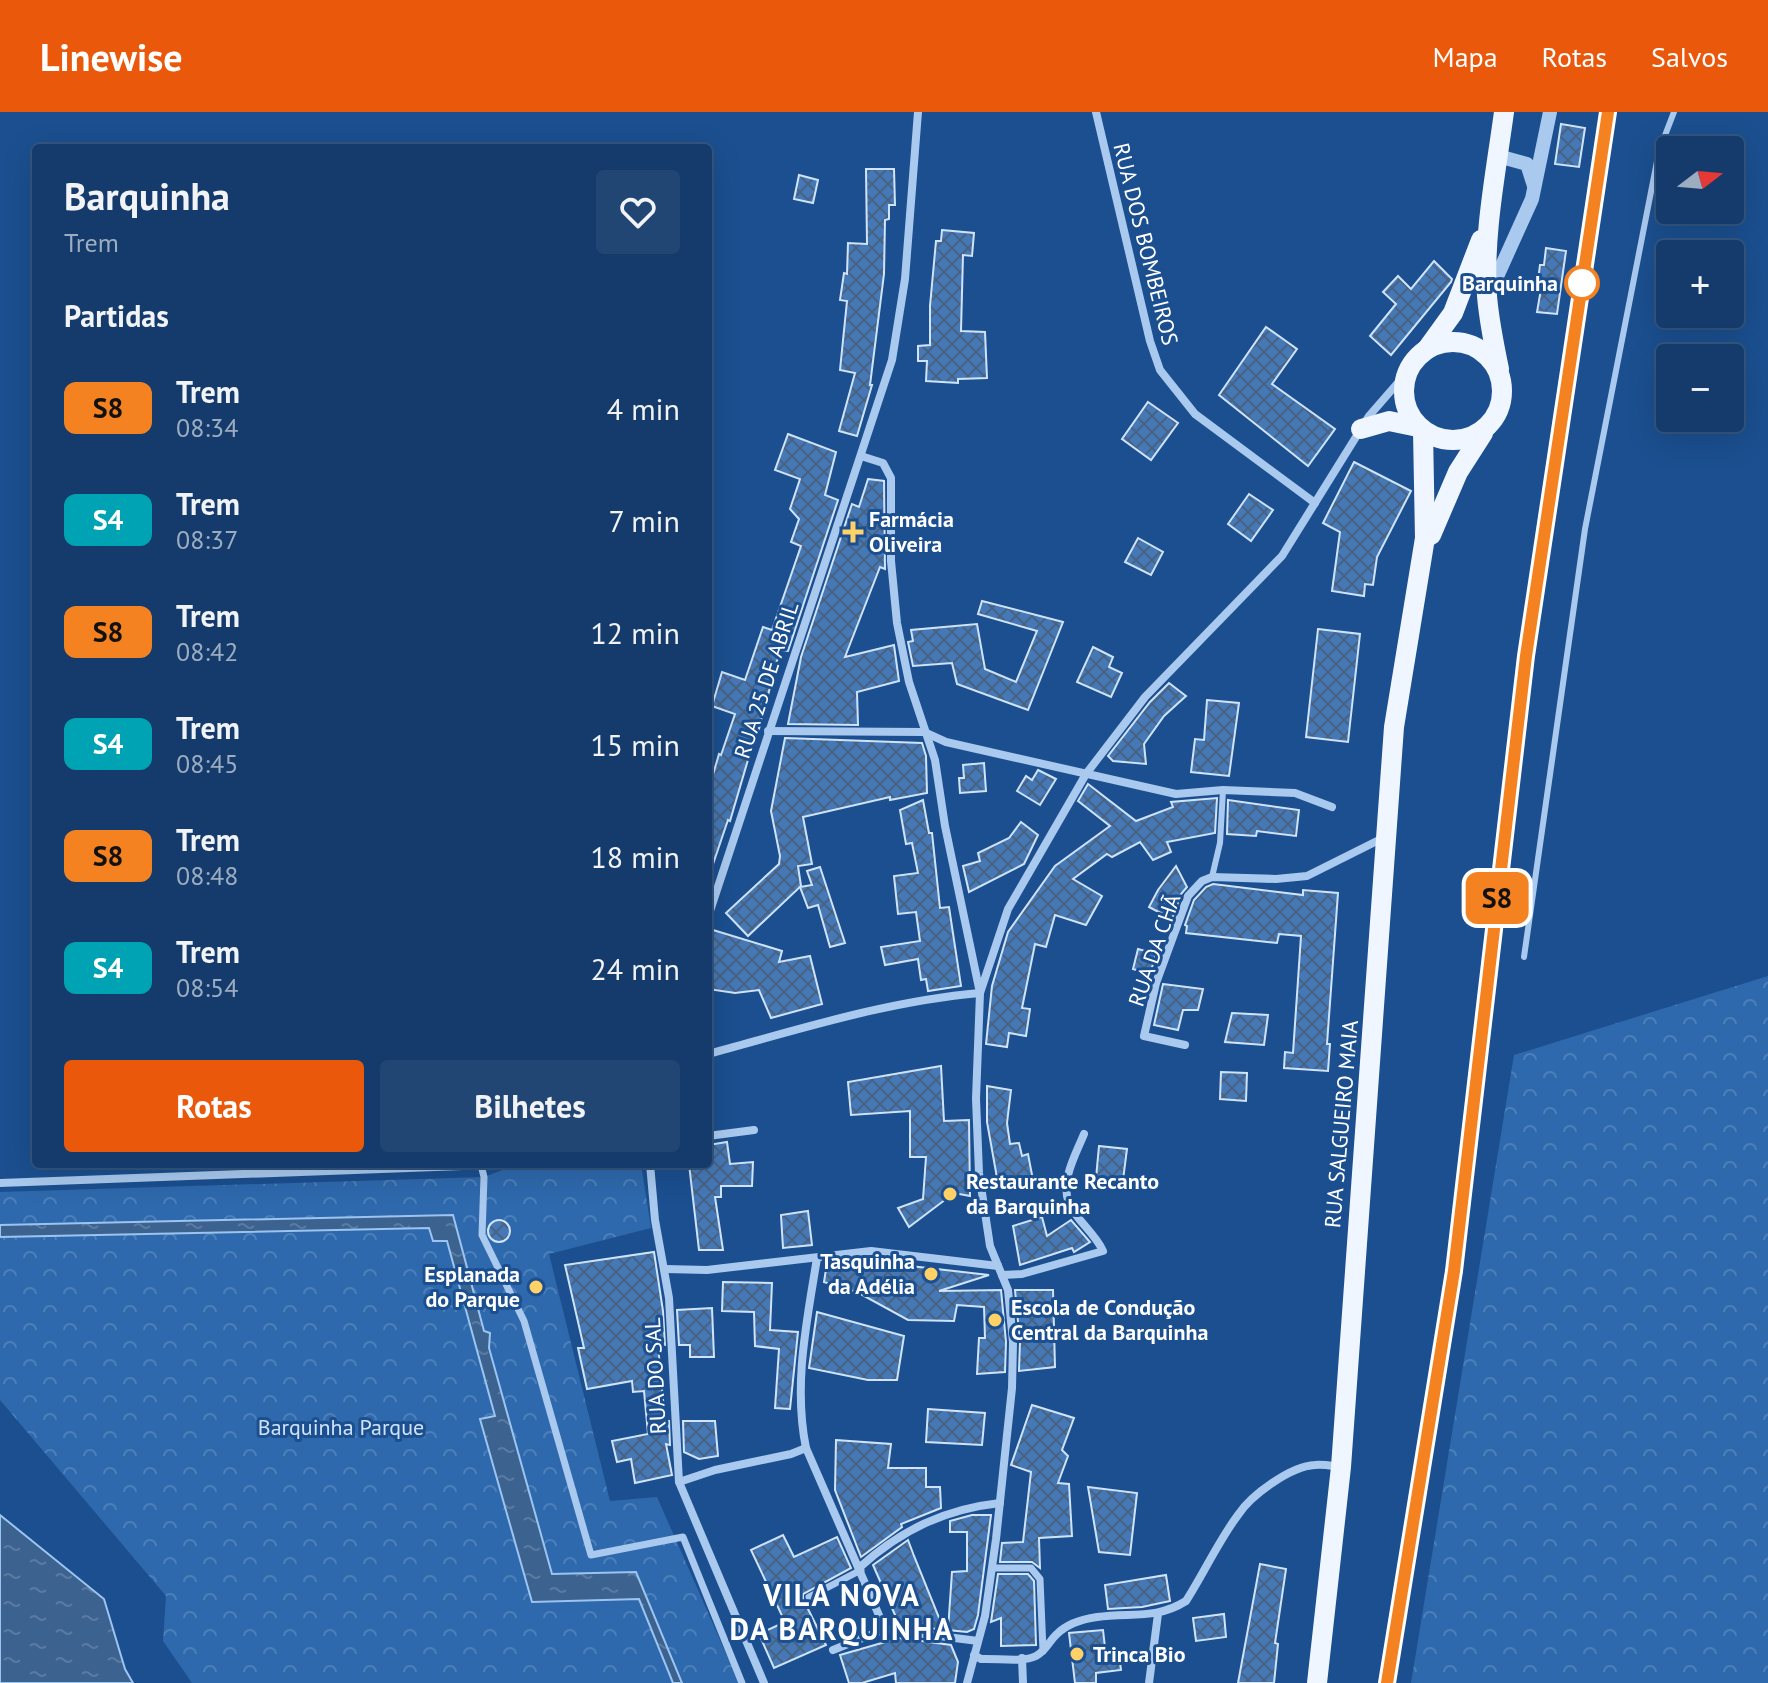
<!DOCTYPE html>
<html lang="pt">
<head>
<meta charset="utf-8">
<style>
	:root { --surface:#143b6b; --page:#214673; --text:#f1f3f6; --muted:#9dadc1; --line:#33557e; --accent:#ea580c }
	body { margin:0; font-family:"PT Sans",sans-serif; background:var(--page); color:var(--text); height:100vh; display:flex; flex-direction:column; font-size:30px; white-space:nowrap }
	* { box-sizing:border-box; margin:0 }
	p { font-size:26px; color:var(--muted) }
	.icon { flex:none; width:44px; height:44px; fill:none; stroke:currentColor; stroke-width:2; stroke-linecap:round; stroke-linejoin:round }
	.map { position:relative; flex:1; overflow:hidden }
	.sheet { position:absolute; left:32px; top:32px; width:680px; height:1024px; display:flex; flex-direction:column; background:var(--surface); border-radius:8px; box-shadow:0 8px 32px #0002,0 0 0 2px var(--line) }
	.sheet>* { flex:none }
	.badge { padding:0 16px; border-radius:12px; font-size:28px; line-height:52px }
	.needle { width:52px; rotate:74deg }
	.fabs { position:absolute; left:1656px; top:24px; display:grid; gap:16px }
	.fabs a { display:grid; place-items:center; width:88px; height:88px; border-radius:8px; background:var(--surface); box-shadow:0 8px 32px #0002,0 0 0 2px var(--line); font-size:40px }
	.map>.badge { position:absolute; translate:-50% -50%; box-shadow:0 0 0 4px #fff }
	h2 { padding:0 32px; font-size:30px; line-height:72px }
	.round { display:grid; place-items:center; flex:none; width:84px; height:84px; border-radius:8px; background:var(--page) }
	.headline { display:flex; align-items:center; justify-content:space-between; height:136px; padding:0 32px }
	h1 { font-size:38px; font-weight:800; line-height:60px }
	.button { display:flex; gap:16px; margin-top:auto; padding:16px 32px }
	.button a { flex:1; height:92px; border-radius:8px; background:var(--accent); color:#fff; font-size:32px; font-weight:800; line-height:92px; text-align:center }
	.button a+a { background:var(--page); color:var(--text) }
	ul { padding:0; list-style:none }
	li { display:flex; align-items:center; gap:24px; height:112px; padding:0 32px }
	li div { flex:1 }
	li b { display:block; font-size:30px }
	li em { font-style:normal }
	li .badge { min-width:88px; font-weight:700; text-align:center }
	header { display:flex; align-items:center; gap:48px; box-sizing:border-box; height:112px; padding:0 40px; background:var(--accent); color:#fff }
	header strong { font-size:38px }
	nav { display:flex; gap:44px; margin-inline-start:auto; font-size:28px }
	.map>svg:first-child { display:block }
	.forest { fill:url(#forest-crowns) }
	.water { fill:url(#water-ripples); stroke:#9cc4f0; stroke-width:2 }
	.building { fill:url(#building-cross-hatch); stroke:#cfe3fa; stroke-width:2 }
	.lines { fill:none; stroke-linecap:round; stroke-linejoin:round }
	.service { stroke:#a9c9ee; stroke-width:6 }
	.pedestrian { stroke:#a9c9ee; stroke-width:7 }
	.minor { stroke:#a9c9ee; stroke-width:8 }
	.tertiary { stroke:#a9c9ee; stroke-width:14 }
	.primary { stroke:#f0f6ff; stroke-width:20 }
	.rail { stroke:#fff; stroke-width:6; stroke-dasharray:14 6; stroke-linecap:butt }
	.line-casing { stroke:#fff; stroke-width:18 }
	.line { stroke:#f58220; stroke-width:12 }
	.stop-dot { fill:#fff; stroke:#f58220; stroke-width:4 }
	.poi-dot { fill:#ffd166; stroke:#1b4f8f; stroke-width:3 }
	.labels { text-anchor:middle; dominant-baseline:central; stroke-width:6; stroke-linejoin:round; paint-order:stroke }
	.street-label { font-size:22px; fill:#fff; stroke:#1b4f8f }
	.stop-label { font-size:22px; font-weight:bold; fill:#fff; stroke:#1b4f8f; text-anchor:end }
	.poi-label { font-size:22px; font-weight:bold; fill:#fff; stroke:#1b4f8f; text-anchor:start }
	.park-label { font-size:22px; fill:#cfe3fa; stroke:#1b4f8f }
	.district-label { font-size:30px; font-weight:bold; letter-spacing:2px; fill:#fff; stroke:#1b4f8f }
</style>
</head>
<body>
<header>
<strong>Linewise</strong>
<nav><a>Mapa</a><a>Rotas</a><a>Salvos</a></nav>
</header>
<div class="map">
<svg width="1768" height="1571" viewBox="0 0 1768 1571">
	<defs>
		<pattern id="forest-crowns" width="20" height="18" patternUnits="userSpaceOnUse" patternTransform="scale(2)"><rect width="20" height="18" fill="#2e69ad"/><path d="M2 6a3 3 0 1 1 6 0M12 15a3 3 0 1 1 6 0" fill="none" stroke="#4d80b9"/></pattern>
		<pattern id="water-ripples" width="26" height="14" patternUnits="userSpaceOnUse" patternTransform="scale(2)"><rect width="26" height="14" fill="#3c6290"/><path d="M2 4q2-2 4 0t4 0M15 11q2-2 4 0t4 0" fill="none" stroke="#597aa1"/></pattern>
		<pattern id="building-cross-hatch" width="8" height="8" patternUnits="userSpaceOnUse" patternTransform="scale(2)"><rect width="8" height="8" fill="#4478b7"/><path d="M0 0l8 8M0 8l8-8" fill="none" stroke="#486282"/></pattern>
	</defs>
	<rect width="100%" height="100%" fill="#1b4f8f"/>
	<!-- forest -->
	<g class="forest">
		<path d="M 1768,864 L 1768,1571 L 1411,1571 L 1514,943 Z"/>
		<path d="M 519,1052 L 641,1052 L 651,1116 L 549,1142 L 610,1389 L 657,1385 L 739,1571 L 192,1571 L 163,1529 L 166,1484 L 0,1288 L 0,1080 L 484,1065 Z"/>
	</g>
	<!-- water -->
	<g class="water">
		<path d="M 453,1103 L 484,1219 L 490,1221 L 489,1236 L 552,1462 L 636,1460 L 682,1571 L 673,1571 L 639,1487 L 532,1490 L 480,1307 L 495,1304 L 447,1129 L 433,1129 L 429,1116 L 0,1125 L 0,1113 Z"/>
		<path d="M 0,1403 L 104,1487 L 125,1557 L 133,1571 L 0,1571 Z"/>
	</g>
	<!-- building -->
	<g class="building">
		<path d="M 1561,12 L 1585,16 L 1579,55 L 1555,52 Z"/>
		<path d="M 866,57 L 894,57 L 895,93 L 889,93 L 889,107 L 885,108 L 884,162 L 870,273 L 872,273 L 857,324 L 839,319 L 855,261 L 840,258 L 847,189 L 840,188 L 844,161 L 847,162 L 848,131 L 867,132 Z"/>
		<path d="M 799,63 L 818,68 L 813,91 L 794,87 Z"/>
		<path d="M 942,118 L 974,121 L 972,144 L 963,143 L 961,219 L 985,220 L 987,266 L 958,267 L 958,271 L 926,269 L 927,249 L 918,249 L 918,234 L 930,233 L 930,194 L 936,129 L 941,129 Z"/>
		<path d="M 1546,136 L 1566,139 L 1557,202 L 1537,200 L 1541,177 L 1537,176 L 1540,153 L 1544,153 Z"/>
		<path d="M 1434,149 L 1452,167 L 1451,170 L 1391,243 L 1370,224 L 1396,192 L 1383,180 L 1398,164 L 1411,177 Z"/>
		<path d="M 1266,215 L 1297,237 L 1272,272 L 1335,317 L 1308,354 L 1219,283 Z"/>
		<path d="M 1148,290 L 1178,311 L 1151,348 L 1122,327 Z"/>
		<path d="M 788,322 L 836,340 L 825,383 L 838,388 L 788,539 L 780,538 L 756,628 L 755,624 L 730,709 L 728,708 L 711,758 L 708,757 L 708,680 L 719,642 L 721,643 L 735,602 L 712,594 L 722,560 L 745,568 L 763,515 L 772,518 L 801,434 L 791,430 L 799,407 L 790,397 L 800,367 L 775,358 Z"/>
		<path d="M 1354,350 L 1411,379 L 1377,445 L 1373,473 L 1365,472 L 1364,484 L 1332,479 L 1340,420 L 1323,411 Z"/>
		<path d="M 868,367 L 884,369 L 885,457 L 880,455 L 845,545 L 894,533 L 899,569 L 857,580 L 858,613 L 788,612 L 801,545 L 852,392 L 859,395 Z"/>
		<path d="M 1249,382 L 1273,398 L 1251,429 L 1228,412 Z"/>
		<path d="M 1138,426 L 1163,440 L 1151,463 L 1125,450 Z"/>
		<path d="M 982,489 L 1063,510 L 1028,598 L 957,572 L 952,551 L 913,554 L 908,530 L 913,529 L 911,518 L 977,512 L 985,557 L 1016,570 L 1037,519 L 978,502 Z"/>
		<path d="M 1318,517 L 1360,522 L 1348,630 L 1306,625 Z"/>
		<path d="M 1093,535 L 1113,545 L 1109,555 L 1122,561 L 1111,585 L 1077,570 Z"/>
		<path d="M 1169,571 L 1186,584 L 1164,604 L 1144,632 L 1146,652 L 1113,649 L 1108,644 L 1150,590 Z"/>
		<path d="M 1207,588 L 1239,591 L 1229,664 L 1191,660 L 1195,627 L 1204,628 Z"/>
		<path d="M 785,626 L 922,631 L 926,644 L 927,681 L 890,688 L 890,685 L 803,705 L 812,752 L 798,754 L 801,774 L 748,824 L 726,801 L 779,752 L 780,744 L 771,699 Z"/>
		<path d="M 984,651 L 986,679 L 960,681 L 959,666 L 964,666 L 963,653 Z"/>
		<path d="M 1038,658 L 1056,667 L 1040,693 L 1017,679 L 1026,664 L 1032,668 Z"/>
		<path d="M 1088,672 L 1136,709 L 1173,695 L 1171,690 L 1217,686 L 1215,721 L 1167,730 L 1171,740 L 1153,748 L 1140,730 L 1112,745 L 1107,742 L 1073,767 L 1102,784 L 1086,813 L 1055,803 L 1046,835 L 1035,832 L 1022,896 L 1030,897 L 1026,924 L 1009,921 L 1007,935 L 986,932 L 992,874 L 1008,820 L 1055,754 L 1110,714 L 1078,689 Z"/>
		<path d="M 923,688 L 929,721 L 932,721 L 940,796 L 949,795 L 961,874 L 928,879 L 926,867 L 921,868 L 918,847 L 885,853 L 881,835 L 920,829 L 916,800 L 898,802 L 894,764 L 918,761 L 912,731 L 906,732 L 900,698 Z"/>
		<path d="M 1228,688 L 1299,698 L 1296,724 L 1257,719 L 1256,724 L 1227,722 Z"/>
		<path d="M 1021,710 L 1038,723 L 1024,752 L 969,780 L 963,754 L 980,749 L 978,741 L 1009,726 Z"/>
		<path d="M 1176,754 L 1187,775 L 1181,782 L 1172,807 L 1149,795 L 1158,778 Z"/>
		<path d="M 820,755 L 845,831 L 830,835 L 818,793 L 808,796 L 800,775 L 812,773 L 807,759 Z"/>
		<path d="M 1213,772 L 1303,783 L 1303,778 L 1338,781 L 1327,932 L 1330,932 L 1328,959 L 1284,956 L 1285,940 L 1293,941 L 1301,824 L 1279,822 L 1277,831 L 1186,821 L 1187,814 L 1185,813 L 1194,788 L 1206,775 Z"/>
		<path d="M 713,818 L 782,839 L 779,850 L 810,844 L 822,892 L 771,906 L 759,878 L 735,881 L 708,877 L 708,835 Z"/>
		<path d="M 1138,837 L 1156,842 L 1150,862 L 1133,857 Z"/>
		<path d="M 1163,872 L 1203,877 L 1198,898 L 1183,898 L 1178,918 L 1154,913 Z"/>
		<path d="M 1232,901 L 1268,903 L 1264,933 L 1225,930 Z"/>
		<path d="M 941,954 L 944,1009 L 969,1008 L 970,1084 L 954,1081 L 909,1115 L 898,1096 L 923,1087 L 926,1045 L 910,1045 L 910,999 L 851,1003 L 848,970 Z"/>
		<path d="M 1221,960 L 1247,961 L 1246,989 L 1220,987 Z"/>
		<path d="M 987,974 L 1011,978 L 1007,1011 L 1010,1032 L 1019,1031 L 1022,1044 L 1028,1042 L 1033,1068 L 999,1077 L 987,1010 Z"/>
		<path d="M 727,1030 L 730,1052 L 753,1050 L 752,1074 L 721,1074 L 721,1085 L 715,1085 L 723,1138 L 699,1138 L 689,1052 L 708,1052 L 708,1033 Z"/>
		<path d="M 1099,1034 L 1127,1037 L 1123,1068 L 1096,1066 Z"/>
		<path d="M 808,1099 L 812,1133 L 783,1136 L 781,1103 Z"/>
		<path d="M 1042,1105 L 1047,1124 L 1071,1108 L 1090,1130 L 1074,1140 L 1072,1136 L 1020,1153 L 1013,1114 Z"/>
		<circle cx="499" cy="1119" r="11"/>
		<path d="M 654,1140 L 663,1199 L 665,1233 L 658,1233 L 665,1309 L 669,1309 L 670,1333 L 666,1332 L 672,1363 L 635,1371 L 631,1347 L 617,1350 L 612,1329 L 648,1322 L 644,1279 L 633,1280 L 632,1269 L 587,1277 L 578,1236 L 584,1236 L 565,1153 Z"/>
		<path d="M 858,1148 L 989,1163 L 939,1179 L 1001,1178 L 1006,1230 L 1005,1260 L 977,1262 L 979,1226 L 985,1226 L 984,1195 L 957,1193 L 954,1209 L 908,1208 L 857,1180 L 824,1170 L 827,1151 Z"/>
		<path d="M 723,1170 L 772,1171 L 770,1218 L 798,1220 L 790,1297 L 775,1296 L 779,1237 L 755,1234 L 754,1200 L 722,1199 Z"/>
		<path d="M 1015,1178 L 1053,1178 L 1055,1255 L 1019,1259 L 1020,1230 Z"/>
		<path d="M 712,1196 L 714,1245 L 690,1245 L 690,1233 L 679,1233 L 677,1198 Z"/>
		<path d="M 817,1200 L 904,1224 L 897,1268 L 868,1268 L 809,1256 Z"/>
		<path d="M 1032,1293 L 1074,1306 L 1062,1338 L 1068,1344 L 1058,1371 L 1069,1372 L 1072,1424 L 1039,1426 L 1040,1456 L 1032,1450 L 1000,1450 L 1002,1431 L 1023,1430 L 1031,1360 L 1011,1353 Z"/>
		<path d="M 928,1297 L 985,1301 L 982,1333 L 926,1330 Z"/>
		<path d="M 683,1309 L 715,1309 L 718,1344 L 699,1347 L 684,1340 Z"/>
		<path d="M 836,1328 L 891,1332 L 888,1356 L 926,1356 L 926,1375 L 940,1375 L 941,1396 L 901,1412 L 902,1415 L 861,1445 L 835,1378 Z"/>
		<path d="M 1088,1375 L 1137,1381 L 1130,1443 L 1099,1440 Z"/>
		<path d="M 972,1403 L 991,1403 L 978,1503 L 974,1517 L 967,1520 L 948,1518 L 952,1460 L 967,1459 L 967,1420 L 950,1420 L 950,1409 Z"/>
		<path d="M 783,1423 L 794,1445 L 837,1425 L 851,1456 L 803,1482 L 803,1487 L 826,1533 L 774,1556 L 759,1522 L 785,1510 L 751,1438 Z"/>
		<path d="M 908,1428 L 914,1444 L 944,1518 L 899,1512 L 873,1453 Z"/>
		<path d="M 1260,1452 L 1286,1457 L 1275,1531 L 1278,1532 L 1274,1571 L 1238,1571 Z"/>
		<path d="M 998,1462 L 1028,1462 L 1034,1469 L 1036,1533 L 1001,1534 L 1001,1506 L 991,1510 Z"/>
		<path d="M 1166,1463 L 1170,1489 L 1142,1495 L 1108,1497 L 1105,1473 Z"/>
		<path d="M 1224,1502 L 1226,1525 L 1196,1529 L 1193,1506 Z"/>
		<path d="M 1103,1518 L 1106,1544 L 1119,1543 L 1121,1558 L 1096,1561 L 1096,1571 L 1075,1571 L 1069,1521 Z"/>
		<path d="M 899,1526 L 951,1533 L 958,1550 L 955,1571 L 896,1571 L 895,1561 L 862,1571 L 849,1571 L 840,1543 Z"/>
	</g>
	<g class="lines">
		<!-- service -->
		<g class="service">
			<path d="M 1212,765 L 1220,731 L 1223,678"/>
			<path d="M 1524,845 L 1585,417 L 1659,39 L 1674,0"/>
		</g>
		<!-- pedestrian -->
		<g class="pedestrian">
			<path d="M 481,1053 L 484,1065 L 482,1123 L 524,1209 L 591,1443 L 683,1425 L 742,1571"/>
			<path d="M 992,1456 L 1031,1456 L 1040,1467 L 1043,1539"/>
			<path d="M 809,1485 L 861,1458"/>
		</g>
		<!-- minor -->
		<g class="minor">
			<path d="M 1096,0 L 1150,229 L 1160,258 L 1195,302 L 1315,391"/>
			<path d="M 861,344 L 883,351 L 891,366 L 891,449 L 897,511 L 909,570 L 935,648 L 945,714 L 980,881 L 976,987 L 979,1061 L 990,1134 L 1008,1178 L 1013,1230 L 1012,1276 L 996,1427 L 985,1504 L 967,1571"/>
			<path d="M 768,619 L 924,620 L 946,630 L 1176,682 L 1223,678 L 1295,681 L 1332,695"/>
			<path d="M 708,805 L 892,248 L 905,167 L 918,0"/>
			<path d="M 1185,933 L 1144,924 L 1156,871 L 1188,784 L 1202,769 L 1212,765 L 1276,767 L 1307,764 L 1385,725"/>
			<path d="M 708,942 C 797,918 887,889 980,881 L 1008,797 L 1086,662 L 1145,585 L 1282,444 L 1369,304 L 1409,258"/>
			<path d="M 708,1024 L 754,1018"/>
			<path d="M 650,1052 L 655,1108 L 669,1186 L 679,1370 L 764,1571"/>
			<path d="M 0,1071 L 515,1052"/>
			<path d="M 817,1146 C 807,1209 793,1272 806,1336 L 885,1517"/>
			<path d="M 665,1157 L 707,1158 L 871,1139 L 998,1154"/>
			<path d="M 1002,1163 L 1022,1162 L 1103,1139 C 1095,1121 1075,1107 1069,1091 C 1060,1069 1076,1042 1084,1022"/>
			<path d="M 679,1370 L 715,1358 L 791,1342 L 806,1336"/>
			<path d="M 860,1455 C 901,1418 945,1397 1000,1391"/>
			<path d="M 833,1538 L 885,1517 L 978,1529"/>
			<path d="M 974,1543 L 981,1547 C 997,1546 1022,1551 1036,1544 C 1047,1538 1049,1529 1057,1522 C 1067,1512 1083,1507 1097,1505 C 1130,1500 1156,1508 1186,1489 C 1204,1461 1219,1428 1238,1403 C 1251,1383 1291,1354 1315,1353 C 1323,1352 1332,1354 1340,1355"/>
			<path d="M 1022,1546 L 1023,1571"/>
			<path d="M 1149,1571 L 1158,1502"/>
		</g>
		<!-- tertiary -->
		<g class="tertiary">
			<path d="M 1498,44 L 1527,52 L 1534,74"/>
			<path d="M 1490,180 L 1532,87 L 1550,0"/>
		</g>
		<!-- primary -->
		<g class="primary">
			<circle cx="1453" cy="279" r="49"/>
			<path d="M 1427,237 L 1453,201 L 1481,128"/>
			<path d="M 1499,257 C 1494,233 1489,208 1487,184 C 1483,123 1496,60 1504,0"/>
			<path d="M 1361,317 L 1389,309 L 1418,315"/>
			<path d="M 1431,423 L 1458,360 L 1483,321"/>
			<path d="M 1317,1571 L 1341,1355 L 1394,615 L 1425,426 L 1423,319"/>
		</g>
		<!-- rail -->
		<path class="rail" d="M 1387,1571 L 1454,1159 L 1526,544 L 1608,0"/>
	</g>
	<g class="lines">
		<defs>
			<path id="line" d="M 1387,1571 L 1454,1159 L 1526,544 L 1608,0"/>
		</defs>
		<!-- line casing -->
		<use href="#line" class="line-casing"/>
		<!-- line -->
		<use href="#line" class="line"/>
	</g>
	<!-- markers -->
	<circle class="stop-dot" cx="1582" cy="171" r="16"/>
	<g class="poi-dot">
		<path d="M849 408h8v8h8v8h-8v8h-8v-8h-8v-8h8z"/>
		<circle cx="950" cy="1082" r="8"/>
		<circle cx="931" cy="1162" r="8"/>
		<circle cx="536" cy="1175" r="8"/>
		<circle cx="995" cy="1208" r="8"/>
		<circle cx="1077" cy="1542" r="8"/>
	</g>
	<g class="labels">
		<!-- street labels -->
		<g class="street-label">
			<text transform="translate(1146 132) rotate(76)">RUA DOS BOMBEIROS</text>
			<text transform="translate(766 568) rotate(-72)">RUA 25 DE ABRIL</text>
			<text transform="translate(1154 838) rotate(-71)">RUA DA CHÃ</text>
			<text transform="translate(1341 1012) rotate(-85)">RUA SALGUEIRO MAIA</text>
			<text transform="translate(655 1264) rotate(-93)">RUA DO SAL</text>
		</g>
		<!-- stop labels -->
		<g class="stop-label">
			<text x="1558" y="171">Barquinha</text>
		</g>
		<!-- poi labels -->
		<g class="poi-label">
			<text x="869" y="407">Farmácia<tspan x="869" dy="25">Oliveira</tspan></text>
			<text x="966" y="1069">Restaurante Recanto<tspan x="966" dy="25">da Barquinha</tspan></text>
			<text x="915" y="1149" text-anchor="end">Tasquinha<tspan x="915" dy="25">da Adélia</tspan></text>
			<text x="520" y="1162" text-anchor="end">Esplanada<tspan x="520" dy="25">do Parque</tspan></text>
			<text x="1011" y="1195">Escola de Condução<tspan x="1011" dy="25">Central da Barquinha</tspan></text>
			<text x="1093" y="1542">Trinca Bio</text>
		</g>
		<!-- park labels -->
		<g class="park-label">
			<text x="341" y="1315">Barquinha Parque</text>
		</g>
		<!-- district labels -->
		<g class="district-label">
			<text x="842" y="1482">VILA NOVA<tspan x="842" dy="34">DA BARQUINHA</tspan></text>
		</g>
	</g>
</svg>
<div class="fabs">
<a><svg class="needle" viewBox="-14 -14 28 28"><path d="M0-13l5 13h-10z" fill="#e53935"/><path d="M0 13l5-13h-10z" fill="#9dadc1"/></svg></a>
<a>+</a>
<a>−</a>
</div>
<b class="badge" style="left:1497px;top:786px;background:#f58220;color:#111">S8</b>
<section class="sheet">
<div class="headline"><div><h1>Barquinha</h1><p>Trem</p></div><a class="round"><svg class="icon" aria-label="heart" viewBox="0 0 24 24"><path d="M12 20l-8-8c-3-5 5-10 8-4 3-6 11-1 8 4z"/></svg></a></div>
<h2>Partidas</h2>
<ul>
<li><span class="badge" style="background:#f58220;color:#111">S8</span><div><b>Trem</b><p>08:34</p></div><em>4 min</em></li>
<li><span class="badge" style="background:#00a3b4;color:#fff">S4</span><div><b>Trem</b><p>08:37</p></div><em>7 min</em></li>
<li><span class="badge" style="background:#f58220;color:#111">S8</span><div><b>Trem</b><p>08:42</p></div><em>12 min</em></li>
<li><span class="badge" style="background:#00a3b4;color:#fff">S4</span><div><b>Trem</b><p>08:45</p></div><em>15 min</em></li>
<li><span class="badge" style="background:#f58220;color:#111">S8</span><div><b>Trem</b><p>08:48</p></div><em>18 min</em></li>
<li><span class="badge" style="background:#00a3b4;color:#fff">S4</span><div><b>Trem</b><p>08:54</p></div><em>24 min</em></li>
</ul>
<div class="button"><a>Rotas</a><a>Bilhetes</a></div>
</section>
</div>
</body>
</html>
